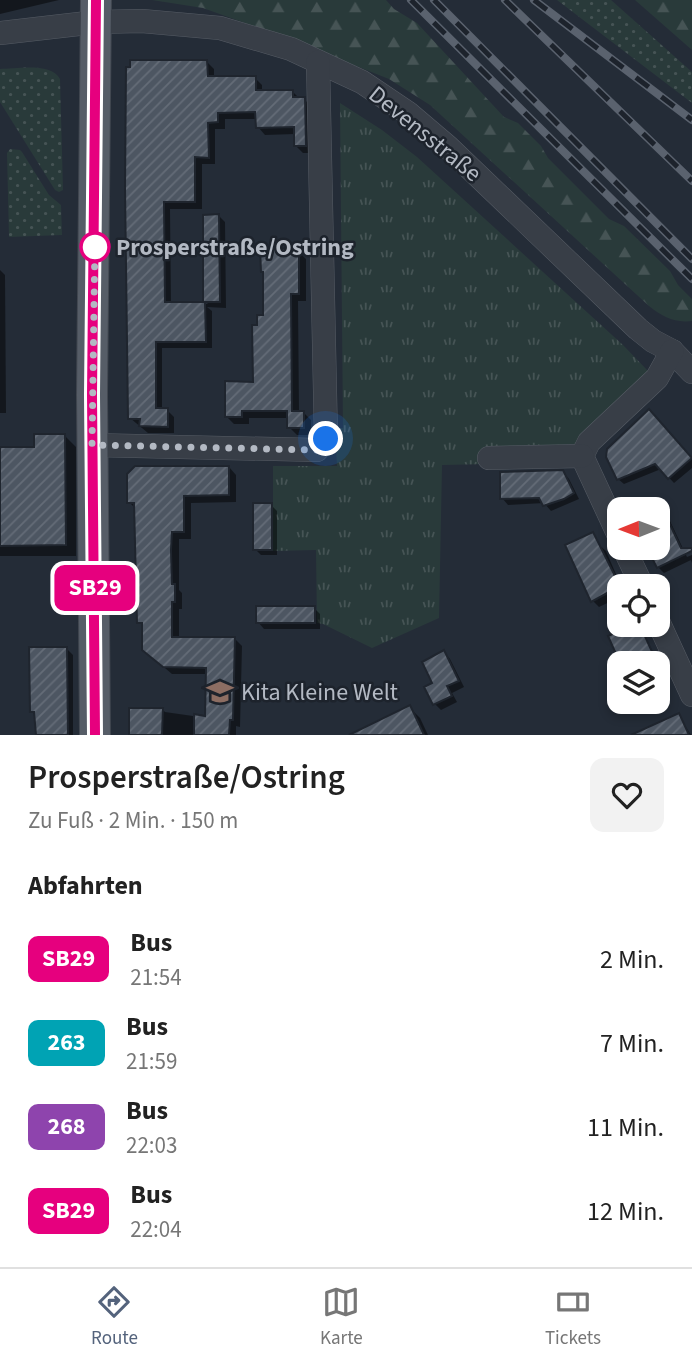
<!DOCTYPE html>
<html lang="de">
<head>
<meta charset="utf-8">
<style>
	:root { --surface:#fff; --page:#f2f2f2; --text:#222; --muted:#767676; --line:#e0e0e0; --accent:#54637c }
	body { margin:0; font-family:"Source Sans 3",sans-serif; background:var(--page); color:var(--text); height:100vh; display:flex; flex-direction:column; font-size:26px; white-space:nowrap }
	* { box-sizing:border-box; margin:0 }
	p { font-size:23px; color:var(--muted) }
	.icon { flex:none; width:38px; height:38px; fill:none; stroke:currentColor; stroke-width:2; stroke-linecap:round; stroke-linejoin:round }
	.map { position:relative; height:735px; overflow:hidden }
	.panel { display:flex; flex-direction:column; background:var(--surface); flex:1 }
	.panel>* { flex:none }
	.badge { padding:0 14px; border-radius:10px; font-size:24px; line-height:46px }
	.needle { width:46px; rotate:269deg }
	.fabs { position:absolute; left:607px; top:497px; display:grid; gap:14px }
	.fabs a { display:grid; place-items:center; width:63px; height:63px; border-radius:14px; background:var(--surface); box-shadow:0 4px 10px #0003; font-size:35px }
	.you { position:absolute; width:35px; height:35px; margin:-18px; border:5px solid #fff; border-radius:50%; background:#1a73e8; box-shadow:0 0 0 10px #1a73e833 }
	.map>.badge { position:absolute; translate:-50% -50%; box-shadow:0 0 0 4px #fff }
	h2 { padding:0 28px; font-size:26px; line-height:63px }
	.round { display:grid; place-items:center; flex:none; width:74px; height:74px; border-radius:14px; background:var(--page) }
	.head { display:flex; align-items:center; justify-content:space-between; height:119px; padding:0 28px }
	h1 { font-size:33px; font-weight:600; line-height:52px }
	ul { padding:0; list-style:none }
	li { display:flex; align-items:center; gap:21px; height:84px; padding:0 28px }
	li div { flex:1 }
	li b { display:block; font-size:26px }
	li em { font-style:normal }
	li .badge { min-width:77px; font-weight:700; text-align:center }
	.tab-bar { display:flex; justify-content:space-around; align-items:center; height:98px; border-top:2px solid var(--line); background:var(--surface); font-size:19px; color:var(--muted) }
	.tab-bar a { display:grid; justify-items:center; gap:4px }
	.tab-bar .current { color:var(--accent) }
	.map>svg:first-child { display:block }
	.grass { fill:url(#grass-dots) }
	.forest { fill:url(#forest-firs) }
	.park { fill:url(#park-tufts) }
	.shadow { fill:#0007 }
	.building { fill:url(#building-hatch); stroke:#1f252e; stroke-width:2 }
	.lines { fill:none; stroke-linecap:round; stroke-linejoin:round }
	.minor-casing { stroke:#565c65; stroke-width:24 }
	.major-casing { stroke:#414750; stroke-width:32 }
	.minor { stroke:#383e47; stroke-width:23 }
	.major { stroke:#565d67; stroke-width:30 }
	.rail-casing { stroke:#5a626e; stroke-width:8 }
	.rail { stroke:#1d232c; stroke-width:5; stroke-dasharray:16; stroke-linecap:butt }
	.line-casing { stroke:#fff; stroke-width:16 }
	.line { stroke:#e6007e; stroke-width:10 }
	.walk { stroke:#b3b9c3; stroke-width:7; stroke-dasharray:0 12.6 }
	.stop-dot { fill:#fff; stroke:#e6007e; stroke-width:3.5 }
	.labels { text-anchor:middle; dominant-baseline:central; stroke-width:5; stroke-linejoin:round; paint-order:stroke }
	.street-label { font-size:24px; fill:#b3b9c3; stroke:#1d232c }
	.stop-label { font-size:24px; font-weight:bold; fill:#b3b9c3; stroke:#1d232c; text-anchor:start }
	.poi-label { font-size:24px; fill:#b3b9c3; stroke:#1d232c; text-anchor:start }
</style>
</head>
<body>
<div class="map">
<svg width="692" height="735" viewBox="0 0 692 735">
	<defs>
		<pattern id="grass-dots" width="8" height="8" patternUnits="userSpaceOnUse" patternTransform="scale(1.75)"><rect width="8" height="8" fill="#293a3a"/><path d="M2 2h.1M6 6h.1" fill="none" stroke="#465455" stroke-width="1.8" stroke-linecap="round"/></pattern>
		<pattern id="forest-firs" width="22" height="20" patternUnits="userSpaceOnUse" patternTransform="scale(1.75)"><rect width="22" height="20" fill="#293a3a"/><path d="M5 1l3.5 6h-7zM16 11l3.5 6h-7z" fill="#465455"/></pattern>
		<pattern id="park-tufts" width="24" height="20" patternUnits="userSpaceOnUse" patternTransform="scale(1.75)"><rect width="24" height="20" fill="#293a3a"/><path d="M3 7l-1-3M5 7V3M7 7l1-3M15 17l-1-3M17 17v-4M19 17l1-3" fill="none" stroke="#465455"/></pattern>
		<pattern id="building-hatch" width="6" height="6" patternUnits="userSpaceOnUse" patternTransform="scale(1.75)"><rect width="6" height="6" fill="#4d5662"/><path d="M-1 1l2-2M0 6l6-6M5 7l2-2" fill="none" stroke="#646c77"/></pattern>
	</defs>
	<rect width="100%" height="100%" fill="#242c37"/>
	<!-- grass -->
	<g class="grass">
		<path d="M 557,0 L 611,0 L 692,72 L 692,103 Z"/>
		<path d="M 0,69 C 17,69 51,62 60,79 L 63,190 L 59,192 L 55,190 L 0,102 Z"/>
		<path d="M 10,149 L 20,150 L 22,152 L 49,195 L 61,205 L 62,235 L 9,237 L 7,153 Z"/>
	</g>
	<!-- forest -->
	<g class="forest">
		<path d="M 152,0 L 386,0 L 394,9 L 417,23 L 504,117 L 518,123 L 541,146 L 548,158 L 609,219 L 624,226 L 670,271 L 678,285 L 692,299 L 692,321 C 674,323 663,317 649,306 L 430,105 L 389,79 L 278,35 L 203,8 Z"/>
		<path d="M 635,0 L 692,0 L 692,50 Z"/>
	</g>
	<!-- park -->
	<path class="park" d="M 340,103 L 382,130 L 417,157 L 623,345 L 648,371 L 646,384 L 580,444 L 490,448 L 489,464 L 442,465 L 439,618 L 372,648 L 323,624 L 317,623 L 316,550 L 273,551 L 273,466 L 337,466 L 335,428 L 343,428 Z"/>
	<!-- shadow -->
	<g class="shadow">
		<path d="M 0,0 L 59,0 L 0,14 Z"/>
		<path d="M 207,62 L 214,69 L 214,77 L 255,78 L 262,85 L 262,92 L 292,91 L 300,99 L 304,99 L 311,106 L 312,153 L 303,153 L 296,146 L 295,134 L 265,135 L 258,127 L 257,119 L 225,119 L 225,129 L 215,129 L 215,164 L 202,164 L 202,209 L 170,209 L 171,304 L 208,304 L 205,301 L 219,216 L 225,222 L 226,308 L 207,307 L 212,311 L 212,348 L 162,348 L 162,410 L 167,410 L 174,417 L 174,433 L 148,433 L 130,418 L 128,69 Z"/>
		<path d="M 298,251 L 306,259 L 306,301 L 298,301 L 299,413 L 304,413 L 311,420 L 311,435 L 297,435 L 289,427 L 289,418 L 249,418 L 249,424 L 234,424 L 227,417 L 255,383 L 258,327 Z"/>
		<path d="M 0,270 L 5,275 L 6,413 L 0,413 Z"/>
		<path d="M 654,417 L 692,459 L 692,468 L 674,483 L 661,469 L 624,484 L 618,479 Z"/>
		<path d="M 65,436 L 76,447 L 76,556 L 0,556 L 0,449 L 36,448 Z"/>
		<path d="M 229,467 L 236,475 L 236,502 L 191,503 L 191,539 L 179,539 L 179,590 L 182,593 L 182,609 L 179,609 L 179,639 L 234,638 L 242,646 L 240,727 L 236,726 L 236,735 L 131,735 L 131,710 L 163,710 L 165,712 L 207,718 L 208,674 L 172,674 L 152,657 L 144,627 L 139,622 L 135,508 L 129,502 Z"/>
		<path d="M 563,472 L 569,479 L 579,499 L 551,511 L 544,503 L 508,505 L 502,498 Z"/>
		<path d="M 271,505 L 277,511 L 277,555 L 261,555 L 255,549 Z"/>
		<path d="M 664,515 L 670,521 L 687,557 L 692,555 L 692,563 L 691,560 L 664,573 L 658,567 L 649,548 L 658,548 L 658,517 Z"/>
		<path d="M 599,545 L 606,551 L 621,586 L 620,597 L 599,607 L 593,601 L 593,548 Z"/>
		<path d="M 314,608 L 320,614 L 320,629 L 264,629 L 258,622 Z"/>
		<path d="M 641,631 L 657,659 L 666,683 L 658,687 L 658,663 L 622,663 L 610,637 Z"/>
		<path d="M 66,648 L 73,655 L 73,735 L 35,735 L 35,715 L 32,712 Z"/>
		<path d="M 444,652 L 450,659 L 464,687 L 452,693 L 457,702 L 441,710 L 435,704 L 434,684 Z"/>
		<path d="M 410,708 L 420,718 L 428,735 L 368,735 Z"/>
		<path d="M 678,715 L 691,735 L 655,735 Z"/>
	</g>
	<!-- building -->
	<g class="building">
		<path d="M 130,60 L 207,60 L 208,76 L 256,76 L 256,90 L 293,90 L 293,97 L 305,97 L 306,146 L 294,146 L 294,127 L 256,128 L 255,112 L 218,113 L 218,122 L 208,123 L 209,158 L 195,157 L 195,202 L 164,202 L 165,302 L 205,302 L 206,342 L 156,342 L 156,408 L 168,408 L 168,427 L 139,426 L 140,419 L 128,419 L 125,188 L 126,67 L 130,67 Z"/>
		<path d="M 219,214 L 220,302 L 203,302 L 203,215 Z"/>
		<path d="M 260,248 L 299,249 L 299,294 L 291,294 L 292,411 L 304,411 L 304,428 L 287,428 L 287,411 L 242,411 L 242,417 L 225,417 L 225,381 L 253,382 L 252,325 L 257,325 L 257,315 L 263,315 L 263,272 L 261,272 Z"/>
		<path d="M 649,409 L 692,458 L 668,479 L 655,464 L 617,480 L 606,457 L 607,449 Z"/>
		<path d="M 34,434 L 65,434 L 66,545 L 0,546 L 0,447 L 34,447 Z"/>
		<path d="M 135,466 L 229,466 L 229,495 L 184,496 L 184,532 L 172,532 L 171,550 L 172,584 L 175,584 L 175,602 L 172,602 L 172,637 L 235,637 L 233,720 L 230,720 L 229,735 L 194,735 L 194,714 L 205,716 L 206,668 L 163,667 L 142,650 L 142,623 L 137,623 L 134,503 L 127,503 L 127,474 Z"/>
		<path d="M 563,470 L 574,493 L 564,499 L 543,506 L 539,498 L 500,499 L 500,472 Z"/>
		<path d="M 658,499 L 681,548 L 692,548 L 692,551 L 657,568 L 647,548 L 658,548 Z"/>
		<rect x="253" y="503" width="19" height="47"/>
		<path d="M 593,532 L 620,586 L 591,602 L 565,545 Z"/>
		<rect x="256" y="606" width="59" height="17"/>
		<path d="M 632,625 L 640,625 L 657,663 L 620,663 L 608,636 Z"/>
		<path d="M 29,647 L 67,647 L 68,735 L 36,735 L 34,712 L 30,712 Z"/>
		<path d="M 444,650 L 459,681 L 447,686 L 452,696 L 433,705 L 424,687 L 432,683 L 422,662 Z"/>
		<path d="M 410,705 L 424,735 L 349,735 Z"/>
		<path d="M 129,708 L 163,708 L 162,735 L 129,735 Z"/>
		<path d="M 679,713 L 689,735 L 631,735 Z"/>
	</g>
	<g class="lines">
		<defs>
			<g id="minor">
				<path d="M 0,33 L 96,22 L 142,21 L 220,28 L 291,49 L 362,82 L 408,113 L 448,147 L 638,329 L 653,341 L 672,351 L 692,372"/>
				<path d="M 92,445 L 317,450 L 326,439 L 318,62"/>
				<path d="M 582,456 L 589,442 L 657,378 L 672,351"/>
				<path d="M 582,456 L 620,538"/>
				<path d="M 489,458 L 582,456"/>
				<path d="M 624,548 L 642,586"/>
				<path d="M 658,621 L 692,695"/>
			</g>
			<path id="major" d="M 95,735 L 92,395 L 96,0"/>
		</defs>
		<!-- minor casing -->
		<use href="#minor" class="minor-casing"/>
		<!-- major casing -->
		<use href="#major" class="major-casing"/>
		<!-- minor -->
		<use href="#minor" class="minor"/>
		<!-- major -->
		<use href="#major" class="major"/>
		<defs>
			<g id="rail">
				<path d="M 411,0 L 692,279"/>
				<path d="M 434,0 L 692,259"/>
				<path d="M 505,0 L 692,181"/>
				<path d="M 534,0 L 692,120"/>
			</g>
		</defs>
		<!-- rail casing -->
		<use href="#rail" class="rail-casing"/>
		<!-- rail -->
		<use href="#rail" class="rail"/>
	</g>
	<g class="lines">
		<defs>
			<path id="line" d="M 95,735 L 92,395 L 96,0"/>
		</defs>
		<!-- line casing -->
		<use href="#line" class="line-casing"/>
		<!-- line -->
		<use href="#line" class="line"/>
		<!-- walk -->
		<path class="walk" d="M 95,247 L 95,238 L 92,445 L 317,450 L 326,439"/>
	</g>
	<!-- icons -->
	<defs>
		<symbol id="school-bare" viewBox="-9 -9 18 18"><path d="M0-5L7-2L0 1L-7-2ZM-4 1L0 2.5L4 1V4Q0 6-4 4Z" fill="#8d6e63" stroke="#1d232c" stroke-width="2.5" paint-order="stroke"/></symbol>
	</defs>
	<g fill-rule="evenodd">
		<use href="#school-bare" x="201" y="673" width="38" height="38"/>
	</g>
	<!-- markers -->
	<circle class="stop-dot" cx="95" cy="247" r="14"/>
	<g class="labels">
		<!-- street labels -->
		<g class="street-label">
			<text transform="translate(425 134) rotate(39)">Devensstraße</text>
		</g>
		<!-- stop labels -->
		<g class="stop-label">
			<text x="116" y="247">Prosperstraße/Ostring</text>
		</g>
		<!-- poi labels -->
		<g class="poi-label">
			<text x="241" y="692">Kita Kleine Welt</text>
		</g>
	</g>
</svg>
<div class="fabs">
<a><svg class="needle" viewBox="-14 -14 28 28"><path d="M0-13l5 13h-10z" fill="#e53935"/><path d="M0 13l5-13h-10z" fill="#767676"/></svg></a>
<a><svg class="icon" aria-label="locate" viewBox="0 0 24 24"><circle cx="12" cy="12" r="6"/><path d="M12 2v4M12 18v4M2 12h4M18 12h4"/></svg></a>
<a><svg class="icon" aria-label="layers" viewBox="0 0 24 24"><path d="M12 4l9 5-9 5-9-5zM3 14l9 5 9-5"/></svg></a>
</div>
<div class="you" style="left:326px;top:439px"></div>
<b class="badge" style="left:95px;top:588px;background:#e6007e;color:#fff">SB29</b>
</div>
<section class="panel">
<div class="head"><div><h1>Prosperstraße/Ostring</h1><p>Zu Fuß · 2 Min. · 150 m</p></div><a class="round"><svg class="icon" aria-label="heart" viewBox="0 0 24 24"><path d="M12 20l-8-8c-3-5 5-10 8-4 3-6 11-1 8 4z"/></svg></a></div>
<h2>Abfahrten</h2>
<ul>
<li><span class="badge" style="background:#e6007e;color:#fff">SB29</span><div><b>Bus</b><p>21:54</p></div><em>2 Min.</em></li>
<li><span class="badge" style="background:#00a3b4;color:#fff">263</span><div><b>Bus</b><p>21:59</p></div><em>7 Min.</em></li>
<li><span class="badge" style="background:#8e44ad;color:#fff">268</span><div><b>Bus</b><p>22:03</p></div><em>11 Min.</em></li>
<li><span class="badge" style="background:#e6007e;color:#fff">SB29</span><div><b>Bus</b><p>22:04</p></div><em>12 Min.</em></li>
</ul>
</section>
<nav class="tab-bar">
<a class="current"><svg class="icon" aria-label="directions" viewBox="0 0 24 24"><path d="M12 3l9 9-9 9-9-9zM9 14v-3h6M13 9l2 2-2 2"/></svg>Route</a>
<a><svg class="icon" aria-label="map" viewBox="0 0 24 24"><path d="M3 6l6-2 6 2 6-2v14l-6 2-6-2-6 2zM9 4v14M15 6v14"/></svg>Karte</a>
<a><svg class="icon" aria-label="tickets" viewBox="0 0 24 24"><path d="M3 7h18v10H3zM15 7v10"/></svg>Tickets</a>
</nav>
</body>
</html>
